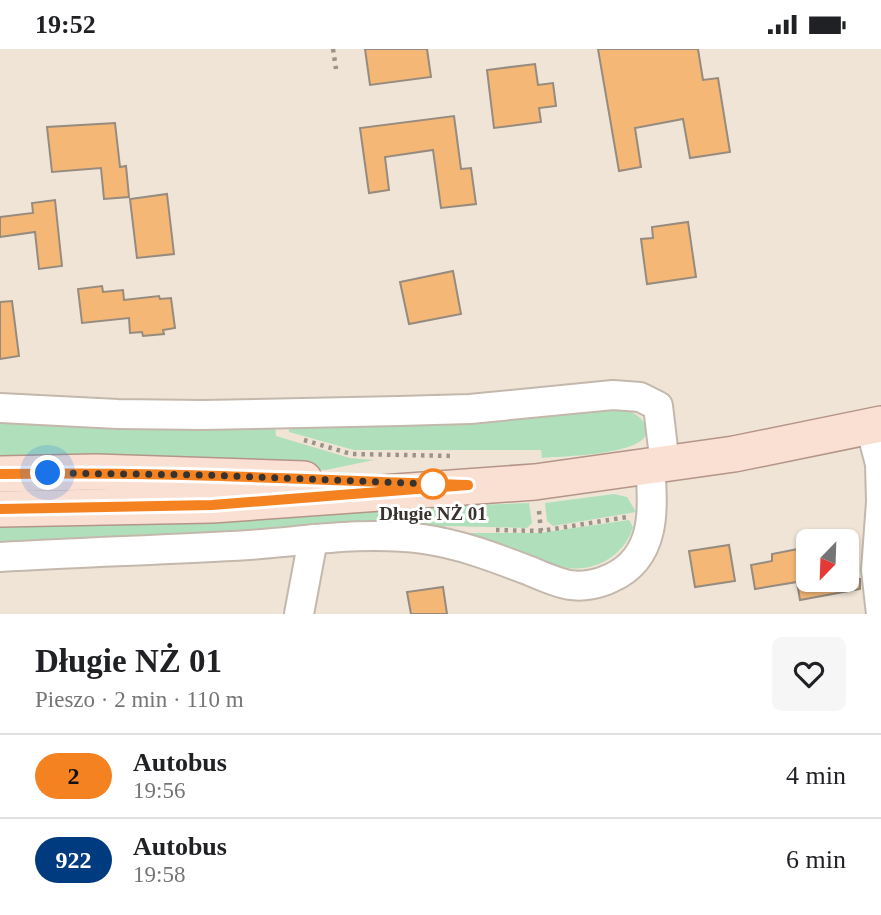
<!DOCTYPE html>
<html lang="pl">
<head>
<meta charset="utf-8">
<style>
	:root { --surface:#fff; --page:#f6f6f6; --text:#202124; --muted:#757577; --line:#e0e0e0 }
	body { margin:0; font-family:"Times New Roman",serif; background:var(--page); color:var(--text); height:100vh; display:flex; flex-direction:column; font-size:26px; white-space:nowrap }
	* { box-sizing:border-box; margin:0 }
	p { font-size:23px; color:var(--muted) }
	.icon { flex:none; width:38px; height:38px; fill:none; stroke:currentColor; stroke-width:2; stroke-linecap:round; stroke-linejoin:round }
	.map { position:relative; height:565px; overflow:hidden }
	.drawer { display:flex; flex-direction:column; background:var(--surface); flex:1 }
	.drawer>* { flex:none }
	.badge { padding:0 14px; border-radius:23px; font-size:24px; line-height:46px }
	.needle { width:46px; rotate:203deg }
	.controls { position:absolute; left:796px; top:480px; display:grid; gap:14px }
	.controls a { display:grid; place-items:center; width:63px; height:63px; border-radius:10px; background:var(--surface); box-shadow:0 2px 5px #0004; font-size:35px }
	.you { position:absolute; width:35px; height:35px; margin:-18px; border:5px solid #fff; border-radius:50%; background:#1a73e8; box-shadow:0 0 0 10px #1a73e833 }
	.map>.badge { position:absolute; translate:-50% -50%; box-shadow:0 0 0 4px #fff }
	.round { display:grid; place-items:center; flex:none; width:74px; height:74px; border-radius:10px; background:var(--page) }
	.overview { display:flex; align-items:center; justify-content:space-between; height:119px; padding:0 35px }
	h1 { font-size:33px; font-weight:600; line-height:52px }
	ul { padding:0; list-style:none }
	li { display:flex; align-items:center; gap:21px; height:84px; padding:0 35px; border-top:2px solid var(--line) }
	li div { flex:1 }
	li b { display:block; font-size:26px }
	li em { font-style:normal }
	li .badge { min-width:77px; font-weight:700; text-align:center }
	.status { display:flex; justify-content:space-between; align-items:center; height:49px; padding:0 35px; background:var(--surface); direction:ltr }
	.status svg { height:19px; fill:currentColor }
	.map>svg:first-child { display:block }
	.green { fill:#b0e0bb }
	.building { fill:#f4b776; stroke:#968b7f; stroke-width:2 }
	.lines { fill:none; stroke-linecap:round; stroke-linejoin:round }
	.minor-casing { stroke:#c4b8ac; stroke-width:32 }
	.major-casing { stroke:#b49587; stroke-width:38 }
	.path { stroke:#9c948b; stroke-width:4.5; stroke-dasharray:3.5 5; stroke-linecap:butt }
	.minor { stroke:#fff; stroke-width:28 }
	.major { stroke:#fadfd3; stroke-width:35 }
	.line-casing { stroke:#fff; stroke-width:16 }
	.line { stroke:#f58220; stroke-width:10 }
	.walk { stroke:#38332f; stroke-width:7; stroke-dasharray:0 12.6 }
	.stop-dot { fill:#fff; stroke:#f58220; stroke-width:3.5 }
	.labels { text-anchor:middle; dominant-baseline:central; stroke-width:6; stroke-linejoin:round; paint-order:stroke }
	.stop-label { font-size:19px; font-weight:bold; fill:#38332f; stroke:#fff }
</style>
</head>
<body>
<div class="status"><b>19:52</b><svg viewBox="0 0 49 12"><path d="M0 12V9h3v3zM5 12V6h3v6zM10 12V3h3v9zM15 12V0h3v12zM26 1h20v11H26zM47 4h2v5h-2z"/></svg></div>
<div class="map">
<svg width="881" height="565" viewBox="0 0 881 565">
	<rect width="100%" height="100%" fill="#f0e4d7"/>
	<!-- green -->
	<g class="green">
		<path d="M 621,358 C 630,362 642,367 646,377 C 657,407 560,407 542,409 L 541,401 L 354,401 L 289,383 L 289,373 Z"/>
		<path d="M 0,373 L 275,375 L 276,387 L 350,409 L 374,411 L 326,421 L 244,417 L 232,410 L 218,409 L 204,415 L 0,408 Z"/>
		<path d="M 614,445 L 627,448 L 636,463 L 553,477 L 547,472 L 545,454 Z"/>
		<path d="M 529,454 L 532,474 L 527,479 L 445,477 L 443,481 L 0,498 L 0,473 Z"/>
		<path d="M 629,471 L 633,478 C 626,504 597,523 569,519 C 532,513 494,496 459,484 L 540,484 Z"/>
	</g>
	<!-- building -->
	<g class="building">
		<path d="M 365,0 L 427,0 L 431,28 L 370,36 Z"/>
		<path d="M 598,0 L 698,0 L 703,31 L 718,29 L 730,103 L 690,109 L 683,70 L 635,79 L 641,118 L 619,122 Z"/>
		<path d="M 535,15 L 538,36 L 553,34 L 556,57 L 539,59 L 541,73 L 494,79 L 487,21 Z"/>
		<path d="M 454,67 L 461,120 L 471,119 L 476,155 L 441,159 L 433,101 L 385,108 L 389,141 L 369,144 L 360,79 Z"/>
		<path d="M 115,74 L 120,118 L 126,117 L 129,148 L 104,150 L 101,119 L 52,123 L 47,78 Z"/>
		<path d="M 167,145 L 174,205 L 137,209 L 130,150 Z"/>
		<path d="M 55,151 L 62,217 L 39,220 L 35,183 L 0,188 L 0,168 L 33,164 L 32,154 Z"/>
		<path d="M 688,173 L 696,228 L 647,235 L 641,190 L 653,189 L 652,178 Z"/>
		<path d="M 453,222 L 461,265 L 409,275 L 400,233 Z"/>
		<path d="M 102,237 L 103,243 L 123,241 L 124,251 L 159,247 L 160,250 L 171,249 L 175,279 L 163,281 L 164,285 L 143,287 L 142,283 L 130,284 L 129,269 L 82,274 L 78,240 Z"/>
		<path d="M 12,252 L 19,307 L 0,310 L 0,253 Z"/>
		<path d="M 729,496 L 735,532 L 695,538 L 689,502 Z"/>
		<path d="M 808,498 L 808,530 L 860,530 L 860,540 L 800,551 L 797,533 L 755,540 L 751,516 L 772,512 L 772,505 Z"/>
		<path d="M 443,538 L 447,565 L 411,565 L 407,543 Z"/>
	</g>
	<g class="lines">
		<defs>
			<g id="minor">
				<path d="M 0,359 L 118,365 L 203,366 L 399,362 L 470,360 L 613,346 L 640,348 L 658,357 L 665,416"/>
				<path d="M 870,377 L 880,415 L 881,453 L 876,521 L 881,565"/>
				<path d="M 0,508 C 83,503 166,501 249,496 C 306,492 366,482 423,490 C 460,495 496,509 530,522 C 542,527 557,534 570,536 C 583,538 599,535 611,529 C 656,509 654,460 650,418"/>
				<path d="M 299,565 L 313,490"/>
			</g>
			<g id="major">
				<path d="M 0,425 L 96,423 L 304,430"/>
				<path d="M 0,460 L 212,456 L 535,433 L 734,405 L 881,375"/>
			</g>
		</defs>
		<!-- minor casing -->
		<use href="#minor" class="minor-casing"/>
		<!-- major casing -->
		<use href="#major" class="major-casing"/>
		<!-- path -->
		<g class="path">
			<path d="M 333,0 L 336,20"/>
			<path d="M 304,391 L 351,405 L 454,407"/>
			<path d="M 539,462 L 541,482"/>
			<path d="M 496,481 L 541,482 L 627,468"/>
		</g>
		<!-- minor -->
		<use href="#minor" class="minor"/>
		<!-- major -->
		<use href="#major" class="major"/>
	</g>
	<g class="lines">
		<defs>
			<path id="line" d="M 0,425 C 156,422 312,431 468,436 L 212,456 L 0,460"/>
		</defs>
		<!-- line casing -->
		<use href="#line" class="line-casing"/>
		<!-- line -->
		<use href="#line" class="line"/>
		<!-- walk -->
		<path class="walk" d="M 48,424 L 205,426 L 433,435"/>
	</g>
	<!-- markers -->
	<circle class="stop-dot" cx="433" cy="435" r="14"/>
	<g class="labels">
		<!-- stop labels -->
		<g class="stop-label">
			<text x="433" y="464">Długie NŻ 01</text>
		</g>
	</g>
</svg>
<div class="controls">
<a><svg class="needle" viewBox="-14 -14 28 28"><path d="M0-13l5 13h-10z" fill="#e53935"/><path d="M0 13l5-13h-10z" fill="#757577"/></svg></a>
</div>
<div class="you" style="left:48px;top:424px"></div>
</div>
<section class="drawer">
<div class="overview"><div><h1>Długie NŻ 01</h1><p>Pieszo · 2 min · 110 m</p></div><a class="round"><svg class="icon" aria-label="heart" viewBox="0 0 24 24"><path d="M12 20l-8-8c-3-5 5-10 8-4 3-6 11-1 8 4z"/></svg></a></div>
<ul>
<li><span class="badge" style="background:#f58220;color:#111">2</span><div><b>Autobus</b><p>19:56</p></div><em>4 min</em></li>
<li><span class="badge" style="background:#003b80;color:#fff">922</span><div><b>Autobus</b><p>19:58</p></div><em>6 min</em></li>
</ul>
</section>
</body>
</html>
